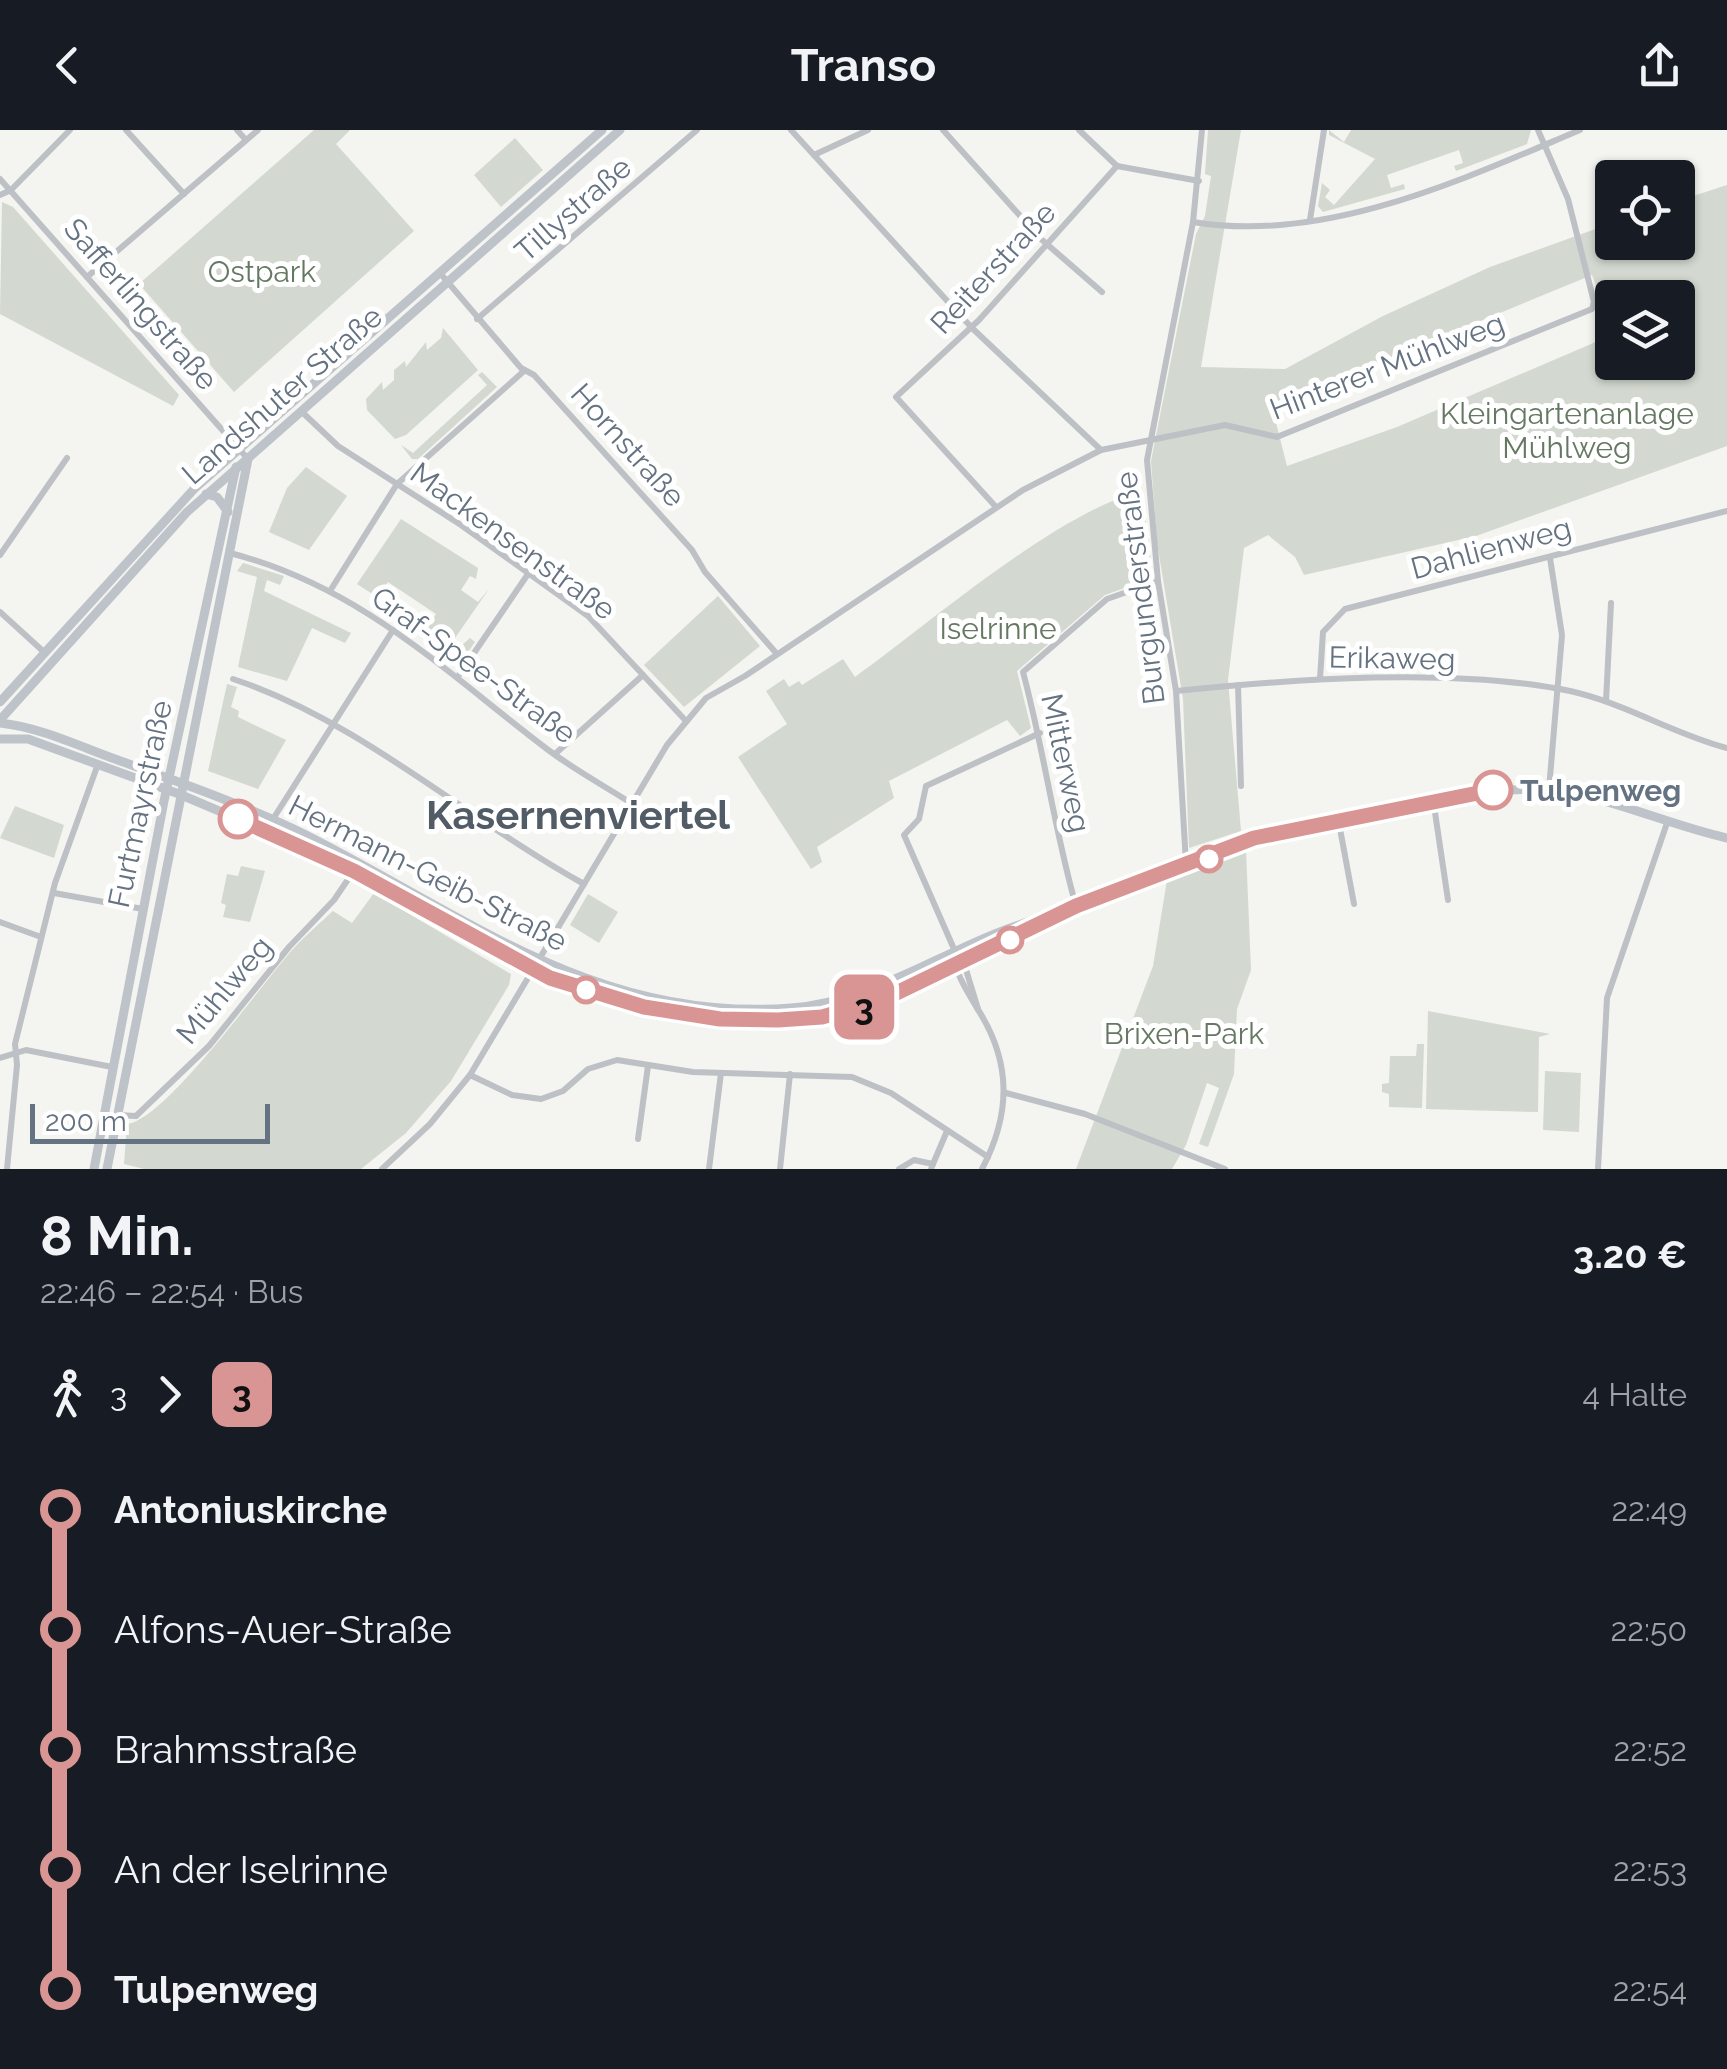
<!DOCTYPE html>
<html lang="de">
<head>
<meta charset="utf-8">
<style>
	:root { --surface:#171b24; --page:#242831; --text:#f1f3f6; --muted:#9ea1a6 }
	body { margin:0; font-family:Raleway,sans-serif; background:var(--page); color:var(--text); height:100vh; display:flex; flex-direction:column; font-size:38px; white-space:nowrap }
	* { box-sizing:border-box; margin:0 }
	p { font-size:32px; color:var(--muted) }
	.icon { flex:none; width:55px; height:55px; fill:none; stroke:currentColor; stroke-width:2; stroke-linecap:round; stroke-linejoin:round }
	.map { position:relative; height:1039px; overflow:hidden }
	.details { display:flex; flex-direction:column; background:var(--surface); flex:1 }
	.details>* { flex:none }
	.badge { padding:0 20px; border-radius:15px; font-size:35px; line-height:65px }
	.controls { position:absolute; left:1595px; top:30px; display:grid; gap:20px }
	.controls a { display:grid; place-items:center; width:100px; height:100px; border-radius:10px; background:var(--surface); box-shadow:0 2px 8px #0004; font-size:50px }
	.scale { position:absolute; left:30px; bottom:25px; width:240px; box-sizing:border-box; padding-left:10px; border:5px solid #647281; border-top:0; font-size:28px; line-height:35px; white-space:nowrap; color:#647281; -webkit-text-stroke:8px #fff; paint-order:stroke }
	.map>.badge { position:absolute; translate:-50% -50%; box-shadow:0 0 0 5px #fff }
	.legs { display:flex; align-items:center; gap:15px; height:110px; padding:0 40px; font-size:32px }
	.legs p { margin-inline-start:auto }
	.headline { display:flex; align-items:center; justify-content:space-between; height:170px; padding:0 40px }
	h1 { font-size:55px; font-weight:700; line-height:75px }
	ul { padding:0 40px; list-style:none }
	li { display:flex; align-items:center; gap:35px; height:120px; font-size:38px }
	li i { display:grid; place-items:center; width:15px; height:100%; margin:0 12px; background:currentColor }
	li i::after { content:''; width:25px; height:25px; margin:-12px; border:8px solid; border-radius:50%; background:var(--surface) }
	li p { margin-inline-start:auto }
	li:first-child i { background:linear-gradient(#0000 50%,currentColor 0) }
	li:last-child i { background:linear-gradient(currentColor 50%,#0000 0) }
	header { display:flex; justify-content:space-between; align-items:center; height:130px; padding:0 40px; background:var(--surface); font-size:45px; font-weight:700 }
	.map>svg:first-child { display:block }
	.green { fill:#d3d9d0; fill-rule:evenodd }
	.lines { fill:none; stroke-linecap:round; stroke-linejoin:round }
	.street { stroke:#bdc0c4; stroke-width:6 }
	.secondary { stroke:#bec3ca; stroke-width:9 }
	.line-1-casing { stroke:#fff; stroke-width:22 }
	.line-1 { stroke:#d99594; stroke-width:15 }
	.stop-1-dot { fill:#fff; stroke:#d99594; stroke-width:5 }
	.labels { text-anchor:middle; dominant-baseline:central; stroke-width:10; stroke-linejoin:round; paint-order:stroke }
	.street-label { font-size:30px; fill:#647281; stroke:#fff }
	.park-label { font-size:30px; fill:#657862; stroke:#fff }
	.stop-label { font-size:30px; font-weight:bold; fill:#647281; stroke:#fff; text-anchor:start }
	.district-label { font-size:40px; font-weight:bold; fill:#525c66; stroke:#fff }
</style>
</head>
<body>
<header><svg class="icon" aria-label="back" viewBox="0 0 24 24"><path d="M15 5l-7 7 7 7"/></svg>Transo<svg class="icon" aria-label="share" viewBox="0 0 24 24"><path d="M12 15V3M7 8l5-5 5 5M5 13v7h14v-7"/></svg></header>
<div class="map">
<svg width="1727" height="1039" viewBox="0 0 1727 1039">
	<rect width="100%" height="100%" fill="#f4f4f0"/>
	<!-- green -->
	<g class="green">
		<path d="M 314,0 L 350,0 L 336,14 L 414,101 L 234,262 L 139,154 Z"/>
		<path d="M 1208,0 L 1241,0 L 1201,237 L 1285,239 L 1383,186 L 1490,137 L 1612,93 L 1612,112 L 1678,112 L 1678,71 L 1727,55 L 1727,316 L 1476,406 L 1304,445 L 1295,427 L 1268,405 L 1244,418 L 1228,550 L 1241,701 L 1189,718 L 1183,569 L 1157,413 L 1151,331 L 1196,104 L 1205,86 L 1211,46 L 1205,44 ZM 1592,145 L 1612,198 L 1612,168 L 1678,168 L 1678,232 L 1612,232 L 1612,205 L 1397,297 L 1287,336 L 1272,277 Z"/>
		<path d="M 1329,0 L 1344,12 L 1351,0 L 1531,0 L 1527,14 L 1456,41 L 1454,36 L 1463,33 L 1459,20 L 1387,45 L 1391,58 L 1404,54 L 1405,59 L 1323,82 L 1318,76 L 1322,53 L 1330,60 L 1325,67 L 1334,75 L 1375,29 L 1329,5 Z"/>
		<path d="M 515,8 L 543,40 L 501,77 L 474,45 Z"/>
		<path d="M 2,72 L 13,77 L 179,265 L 173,276 L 0,184 Z"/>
		<path d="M 443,198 L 478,240 L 406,305 L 395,309 L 367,280 L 366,269 L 382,252 L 383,260 L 394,250 L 394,240 L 405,231 L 406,237 L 426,212 L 427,220 L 441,208 Z"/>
		<path d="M 482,242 L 497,257 L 418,329 L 412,329 L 401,315 L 413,323 L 487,255 L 478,245 Z"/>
		<path d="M 306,337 L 347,366 L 309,420 L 269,402 L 287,358 Z"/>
		<path d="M 1142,360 L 1153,448 L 1105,465 L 1017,541 L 1031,598 L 1020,606 L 1007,590 L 889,651 L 894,668 L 817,717 L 822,732 L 811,739 L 738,627 L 787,594 L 766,561 L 784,549 L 789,557 L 799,551 L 802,555 L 843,529 L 855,547 C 934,490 1052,386 1142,360 Z"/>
		<path d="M 401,389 L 478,438 L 476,449 L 470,446 L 461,460 L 478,472 L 489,459 L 455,508 L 460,517 L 470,508 L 475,512 L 457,538 L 449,533 L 457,521 L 427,499 L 436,484 L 388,452 L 377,467 L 357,454 Z"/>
		<path d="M 243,433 L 284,446 L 280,455 L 267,450 L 264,461 L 351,503 L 345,513 L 312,498 L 287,551 L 238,537 L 257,447 L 237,441 Z"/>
		<path d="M 718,466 L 760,516 L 684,577 L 644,535 Z"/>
		<path d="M 227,554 L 237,557 L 231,577 L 239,581 L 238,587 L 286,610 L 258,659 L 208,641 Z"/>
		<path d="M 15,676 L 64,695 L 54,728 L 0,708 Z"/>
		<path d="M 1246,720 L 1251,840 L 1237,879 L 1234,944 L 1208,1017 L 1199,1014 L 1219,958 L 1207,953 L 1186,1015 L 1172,1039 L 1076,1039 L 1153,836 L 1167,750 Z"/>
		<path d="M 241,736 L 265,741 L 250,792 L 223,787 L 226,775 L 221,773 L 227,744 L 238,746 Z"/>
		<path d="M 374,763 L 511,844 L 509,855 L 451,951 L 406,1003 L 361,1039 L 144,1039 L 124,1034 L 127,994 C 166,990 262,853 293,819 C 305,806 320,793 333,781 L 352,793 Z"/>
		<path d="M 588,764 L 618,782 L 599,813 L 570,795 Z"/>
		<path d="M 1428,881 L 1550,904 L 1539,907 L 1538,982 L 1426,979 Z"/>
		<path d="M 1417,914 L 1424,914 L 1422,978 L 1389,977 L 1389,964 L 1382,962 L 1382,954 L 1389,953 L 1390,926 L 1416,926 Z"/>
		<path d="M 1545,941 L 1581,943 L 1579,1002 L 1543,1000 Z"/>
	</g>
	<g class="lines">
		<!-- street -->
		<g class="street">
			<path d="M 126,0 L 184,64"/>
			<path d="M 237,0 L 246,10"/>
			<path d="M 791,0 L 972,198 L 1101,320"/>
			<path d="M 943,0 L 1041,109 L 1102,162"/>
			<path d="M 1079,0 L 1117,36 L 1199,51"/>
			<path d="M 814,25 L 868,0"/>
			<path d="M 0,49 L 248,329"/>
			<path d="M 0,65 L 11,60 L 70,0"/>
			<path d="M 1310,90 L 1324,0"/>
			<path d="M 1193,92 C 1325,114 1461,50 1580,0"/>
			<path d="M 440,143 L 521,238 L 534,245 L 692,420 L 705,442 L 777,524"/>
			<path d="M 87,147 L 258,0"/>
			<path d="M 477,189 L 697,0"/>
			<path d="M 302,282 L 338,316 L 461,395 L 588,486 L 686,591"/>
			<path d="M 996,377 L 896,267 L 979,190 L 1117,36"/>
			<path d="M 230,423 C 361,457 443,540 547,619 C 573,639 603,655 631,673"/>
			<path d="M 0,425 L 67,328"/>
			<path d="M 330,461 L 397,354 L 524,241"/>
			<path d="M 0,482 L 44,522"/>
			<path d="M 459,545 L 528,444"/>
			<path d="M 233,549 C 362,592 466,689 584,754"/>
			<path d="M 1320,549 L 1323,502 L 1345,479 L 1727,381"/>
			<path d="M 1238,555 L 1241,656"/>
			<path d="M 1176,561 C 1295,549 1453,537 1570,561 C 1625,573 1673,604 1727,618"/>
			<path d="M 1606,571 L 1611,473"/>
			<path d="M 555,624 L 643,545"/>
			<path d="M 1549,659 L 1562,505 L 1550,428"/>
			<path d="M 1433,669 L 1448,770"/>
			<path d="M 1338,688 L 1354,774"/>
			<path d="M 273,689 L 393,500"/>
			<path d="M 1186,734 L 1176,561 L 1158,451 L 1147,330 L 1193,92 L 1202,0"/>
			<path d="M 54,763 L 143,779"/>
			<path d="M 1076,776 C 1054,699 1044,620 1023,542 L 1107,469 L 1158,451"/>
			<path d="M 0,792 L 41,807"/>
			<path d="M 954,822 C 954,842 967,861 977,878 C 1012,932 1011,984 982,1039"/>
			<path d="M 978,879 L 963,830 L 954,819 L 904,705 L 919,689 L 926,656 L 1040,603"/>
			<path d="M 0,928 L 26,920 L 112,937"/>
			<path d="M 470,945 L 512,965 L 541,969 L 563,961 L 588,939 L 617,930 L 693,942 L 852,947 L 891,963 L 988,1027"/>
			<path d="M 1006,963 L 1085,984 L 1225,1039"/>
			<path d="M 117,985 L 136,986 L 209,916 L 289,817 L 334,770 L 353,742"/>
			<path d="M 638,1009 L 648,936"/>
			<path d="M 933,1034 L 947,1001"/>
			<path d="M 7,1039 L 17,935 L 15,914 L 55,753 L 98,634"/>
			<path d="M 382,1039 L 430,994 L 470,945 L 667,615 L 706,568 L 745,546 L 1023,360 L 1101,320 L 1225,295 L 1277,307 L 1592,179 L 1594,172 L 1568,69 L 1538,0"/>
			<path d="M 709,1039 L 721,943"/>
			<path d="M 780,1039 L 790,944"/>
			<path d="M 899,1039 L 914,1030 L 933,1034 L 931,1039"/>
			<path d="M 1598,1039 L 1607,868 L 1667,693"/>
		</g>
		<!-- secondary -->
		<g class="secondary">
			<path d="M 206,364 L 217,367 L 228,382"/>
			<path d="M 0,572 L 195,358 L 602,0"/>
			<path d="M 0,590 L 187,382 L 620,0"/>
			<path d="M 0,593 C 39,597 79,616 115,629 C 179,652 245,675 306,705 C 468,787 598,893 791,878 C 885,871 962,805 1054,785"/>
			<path d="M 0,609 L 28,609 L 179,664 L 295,713 L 384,757 L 533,841 L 644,877 L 720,889 L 794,890 L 857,879 L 1031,802 L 1076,776 L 1253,708"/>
			<path d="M 1189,733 C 1235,698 1490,652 1551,660 C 1611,667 1668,695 1727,708"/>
			<path d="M 94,1039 L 164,671 L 236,337"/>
			<path d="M 107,1039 L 248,329"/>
		</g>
	</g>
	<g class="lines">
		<defs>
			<path id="line-1" d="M 238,689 L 354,741 L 550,848 L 644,877 L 720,889 L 778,890 L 822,887 L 882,870 L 1076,776 L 1254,708 L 1493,660"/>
		</defs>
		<!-- line-1 casing -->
		<use href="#line-1" class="line-1-casing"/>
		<!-- line-1 -->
		<use href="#line-1" class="line-1"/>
	</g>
	<!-- markers -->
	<g class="stop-1-dot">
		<circle cx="1493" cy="660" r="18"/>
		<circle cx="238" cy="689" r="18"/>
		<circle cx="1209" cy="729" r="12"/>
		<circle cx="1010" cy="810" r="12"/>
		<circle cx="586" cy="860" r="12"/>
	</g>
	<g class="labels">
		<!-- street labels -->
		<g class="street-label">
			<text transform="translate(573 79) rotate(-41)">Tillystraße</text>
			<text transform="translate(993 138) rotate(-47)">Reiterstraße</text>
			<text transform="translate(141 174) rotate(49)">Safferlingstraße</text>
			<text transform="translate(1387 236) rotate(-21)">Hinterer Mühlweg</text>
			<text transform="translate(282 265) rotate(-41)">Landshuter Straße</text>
			<text transform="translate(628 315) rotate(48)">Hornstraße</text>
			<text transform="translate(513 411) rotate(36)">Mackensenstraße</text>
			<text transform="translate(1491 418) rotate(-15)">Dahlienweg</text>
			<text transform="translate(1140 458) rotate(-97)">Burgunderstraße</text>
			<text transform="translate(1392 528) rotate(1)">Erikaweg</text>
			<text transform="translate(474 535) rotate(36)">Graf-Spee-Straße</text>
			<text transform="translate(1066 633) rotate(78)">Mitterweg</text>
			<text transform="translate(140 674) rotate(-78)">Furtmayrstraße</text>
			<text transform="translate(428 743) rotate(27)">Hermann-Geib-Straße</text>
			<text transform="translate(224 860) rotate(-50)">Mühlweg</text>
		</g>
		<!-- park labels -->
		<g class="park-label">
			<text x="262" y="141">Ostpark</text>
			<text x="1567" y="283">Kleingartenanlage<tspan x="1567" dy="34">Mühlweg</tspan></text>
			<text x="998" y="498">Iselrinne</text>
			<text x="1184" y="903">Brixen-Park</text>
		</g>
		<!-- stop labels -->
		<g class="stop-label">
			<text x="1520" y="660">Tulpenweg</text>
		</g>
		<!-- district labels -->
		<g class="district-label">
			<text x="578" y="684">Kasernenviertel</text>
		</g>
	</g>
</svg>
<div class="controls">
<a><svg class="icon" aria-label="locate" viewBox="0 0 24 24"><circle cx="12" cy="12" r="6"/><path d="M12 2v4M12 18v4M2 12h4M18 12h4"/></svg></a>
<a><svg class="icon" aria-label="layers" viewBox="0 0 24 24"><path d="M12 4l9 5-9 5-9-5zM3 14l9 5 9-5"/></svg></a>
</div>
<div class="scale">200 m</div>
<b class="badge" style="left:864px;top:877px;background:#d99594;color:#111">3</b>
</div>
<section class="details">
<div class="headline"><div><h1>8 Min.</h1><p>22:46 – 22:54 · Bus</p></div><b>3.20 €</b></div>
<div class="legs"><svg class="icon" aria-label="walk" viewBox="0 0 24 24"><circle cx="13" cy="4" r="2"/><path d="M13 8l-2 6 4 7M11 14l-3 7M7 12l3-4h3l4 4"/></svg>3<svg class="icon" aria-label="forward" viewBox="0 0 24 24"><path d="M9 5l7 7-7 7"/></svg><b class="badge" style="background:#d99594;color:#111">3</b><p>4 Halte</p></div>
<ul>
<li><i style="color:#d99594"></i><b>Antoniuskirche</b><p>22:49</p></li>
<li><i style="color:#d99594"></i><span>Alfons-Auer-Straße</span><p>22:50</p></li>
<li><i style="color:#d99594"></i><span>Brahmsstraße</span><p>22:52</p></li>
<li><i style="color:#d99594"></i><span>An der Iselrinne</span><p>22:53</p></li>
<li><i style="color:#d99594"></i><b>Tulpenweg</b><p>22:54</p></li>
</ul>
</section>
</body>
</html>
